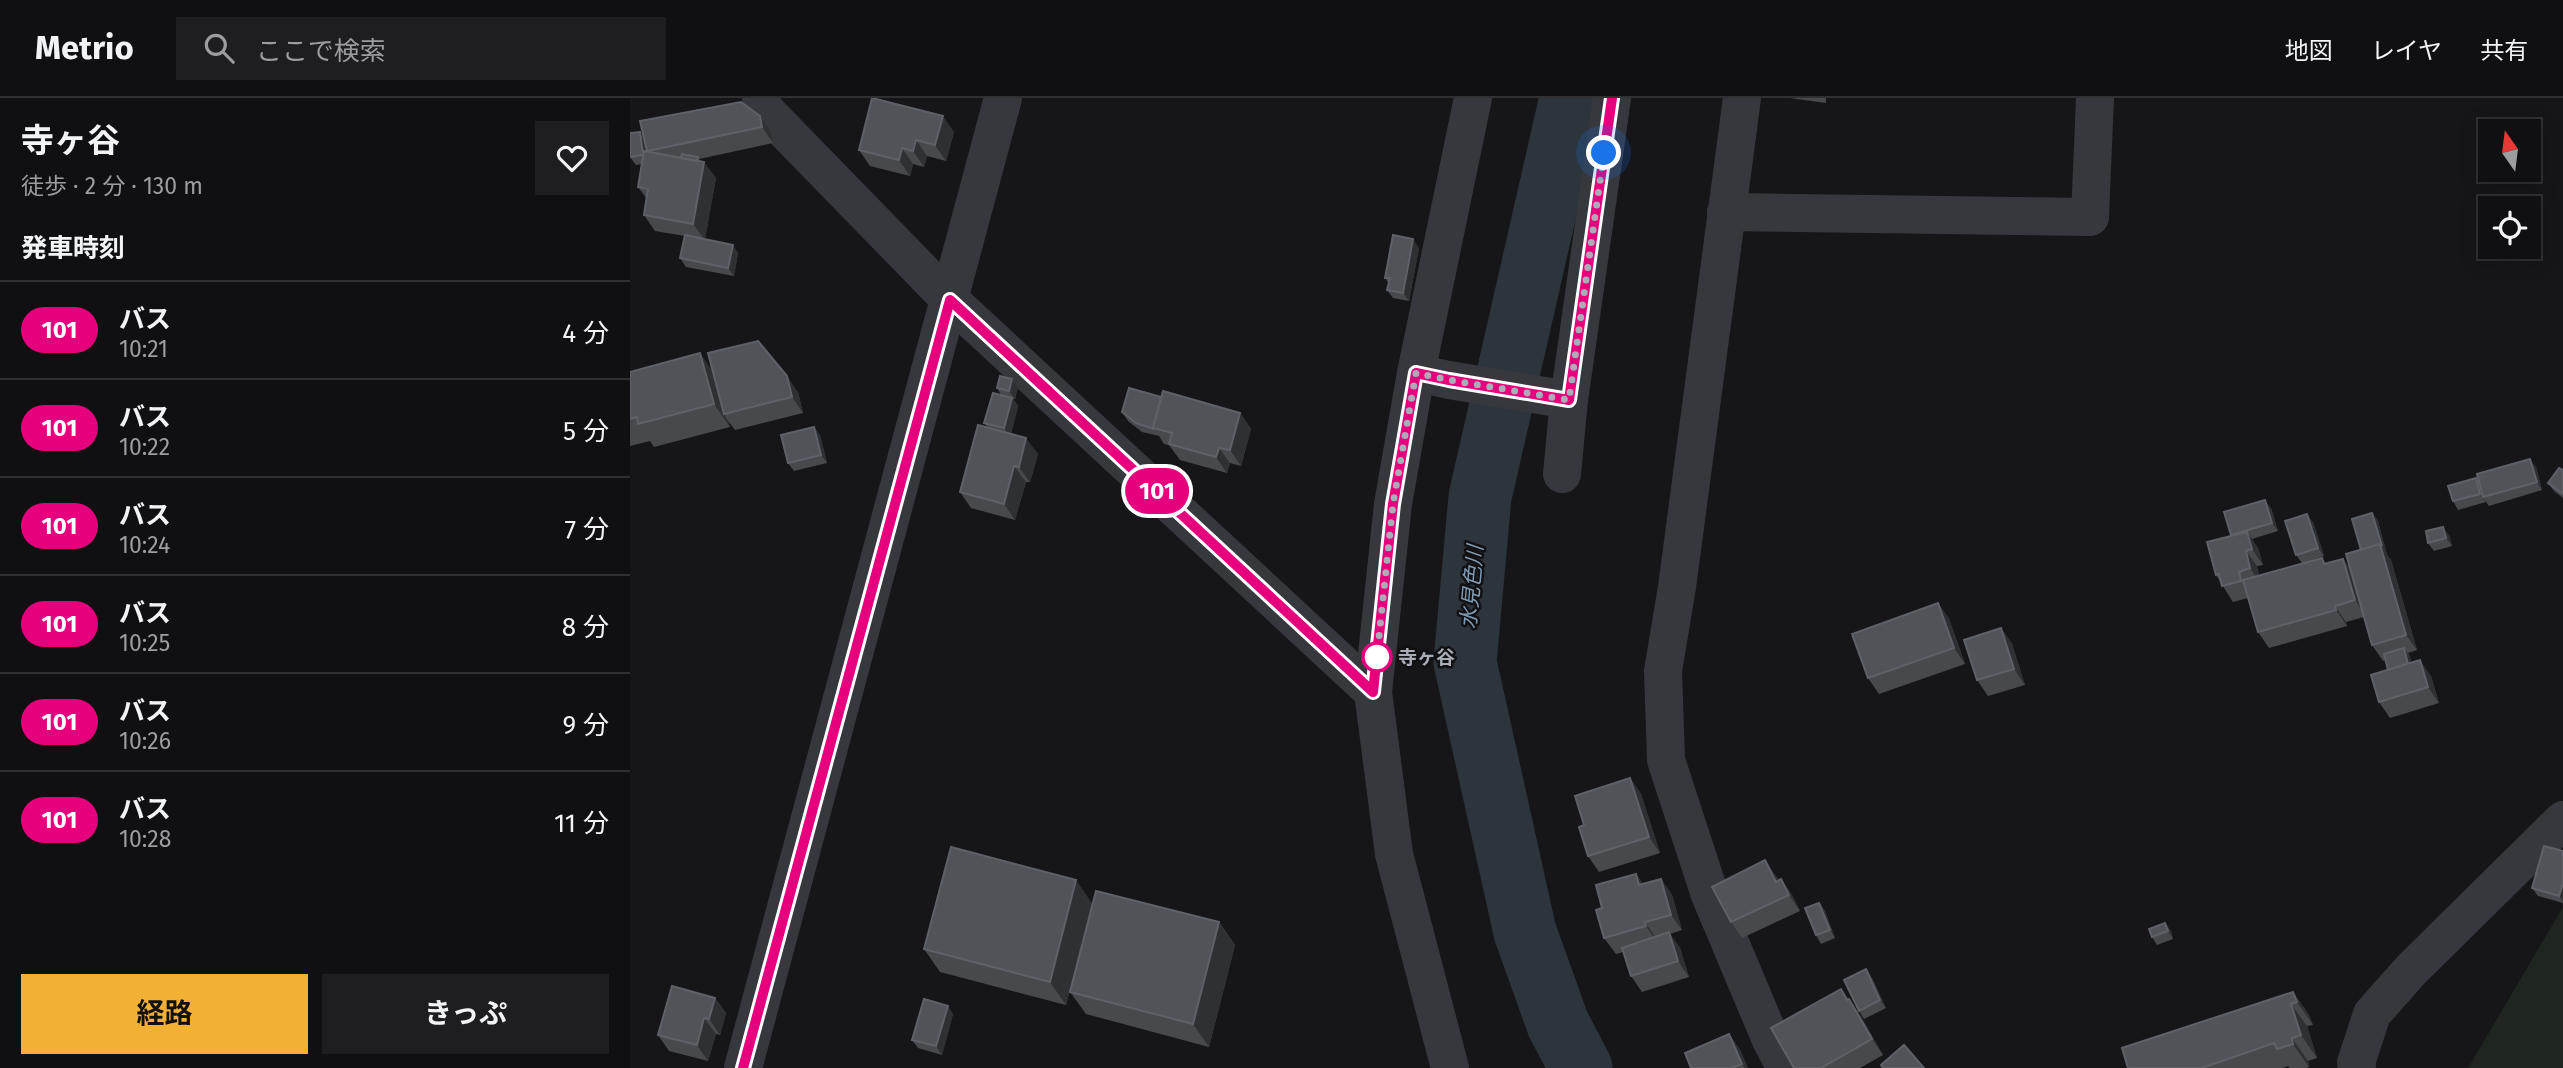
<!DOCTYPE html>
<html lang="ja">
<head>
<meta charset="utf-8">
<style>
	:root { --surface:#101012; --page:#1e1e20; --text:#f1f3f6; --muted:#9c9d9f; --line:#303032; --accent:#f2b134 }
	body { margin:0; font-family:"Fira Sans","Noto Sans JP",sans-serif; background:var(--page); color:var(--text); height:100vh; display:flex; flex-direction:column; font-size:26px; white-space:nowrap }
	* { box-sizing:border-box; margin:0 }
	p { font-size:23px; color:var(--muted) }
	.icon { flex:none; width:38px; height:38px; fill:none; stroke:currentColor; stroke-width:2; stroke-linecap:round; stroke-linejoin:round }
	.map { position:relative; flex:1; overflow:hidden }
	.side { display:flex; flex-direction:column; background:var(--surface); width:630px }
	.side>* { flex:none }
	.badge { padding:0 14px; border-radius:23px; font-size:24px; line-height:46px }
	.needle { width:46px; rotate:346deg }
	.controls { position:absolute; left:1848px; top:21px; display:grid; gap:14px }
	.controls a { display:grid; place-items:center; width:63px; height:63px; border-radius:0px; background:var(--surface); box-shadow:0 4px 18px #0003,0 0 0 2px var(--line); font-size:35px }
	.you { position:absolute; width:35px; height:35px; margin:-18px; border:5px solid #fff; border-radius:50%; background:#1a73e8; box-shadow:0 0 0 10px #1a73e833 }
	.map>.badge { position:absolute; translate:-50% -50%; box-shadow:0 0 0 4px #fff }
	h2 { padding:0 21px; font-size:26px; line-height:63px }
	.round { display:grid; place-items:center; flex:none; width:74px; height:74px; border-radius:0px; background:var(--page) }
	.head { display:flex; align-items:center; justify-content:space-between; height:119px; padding:0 21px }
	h1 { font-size:33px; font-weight:700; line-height:52px }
	.cta { display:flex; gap:14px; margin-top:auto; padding:14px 21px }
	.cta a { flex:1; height:80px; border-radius:0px; background:var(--accent); color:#111; font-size:28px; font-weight:700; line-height:80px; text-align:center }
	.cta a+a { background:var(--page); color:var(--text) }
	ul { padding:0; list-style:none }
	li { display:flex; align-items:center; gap:21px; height:98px; padding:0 21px; border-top:2px solid var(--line) }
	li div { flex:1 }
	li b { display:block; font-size:26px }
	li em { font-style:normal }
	li .badge { min-width:77px; font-weight:700; text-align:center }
	header { display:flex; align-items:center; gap:42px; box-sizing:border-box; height:98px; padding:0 35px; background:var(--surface); border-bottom:2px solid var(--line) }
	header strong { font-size:33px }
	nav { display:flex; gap:38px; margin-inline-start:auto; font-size:24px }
	.search { width:490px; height:63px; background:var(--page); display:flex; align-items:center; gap:18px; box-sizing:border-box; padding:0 24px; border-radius:0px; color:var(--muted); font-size:26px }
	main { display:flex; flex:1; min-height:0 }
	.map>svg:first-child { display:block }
	.green { fill:#1e261f }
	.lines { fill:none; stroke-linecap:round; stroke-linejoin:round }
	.river { stroke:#2c353c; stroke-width:63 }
	.minor { stroke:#37383d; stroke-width:38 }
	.wall { fill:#47494d }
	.shaded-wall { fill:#2f3033 }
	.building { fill:#525359; stroke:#5f6168; stroke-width:2 }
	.line-casing { stroke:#fff; stroke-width:16 }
	.line { stroke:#e6007e; stroke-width:10 }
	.walk { stroke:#a8adb8; stroke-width:7; stroke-dasharray:0 12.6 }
	.stop-dot { fill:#fff; stroke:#e6007e; stroke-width:3.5 }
	.labels { text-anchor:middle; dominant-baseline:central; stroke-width:5; stroke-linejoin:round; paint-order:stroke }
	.stop-label { font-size:19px; font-weight:bold; fill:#a8adb8; stroke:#111113; text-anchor:start }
	.water-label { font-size:21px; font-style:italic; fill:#7f9bb3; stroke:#111113 }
</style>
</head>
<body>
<header>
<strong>Metrio</strong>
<div class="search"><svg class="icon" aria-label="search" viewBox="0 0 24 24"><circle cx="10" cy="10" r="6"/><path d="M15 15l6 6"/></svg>ここで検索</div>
<nav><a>地図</a><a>レイヤ</a><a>共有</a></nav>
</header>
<main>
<section class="side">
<div class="head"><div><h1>寺ヶ谷</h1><p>徒歩 · 2 分 · 130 m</p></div><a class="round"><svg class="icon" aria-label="heart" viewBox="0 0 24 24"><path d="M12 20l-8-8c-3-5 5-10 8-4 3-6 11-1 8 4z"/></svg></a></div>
<h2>発車時刻</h2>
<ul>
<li><span class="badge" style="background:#e6007e;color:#fff">101</span><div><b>バス</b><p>10:21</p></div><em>4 分</em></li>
<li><span class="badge" style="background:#e6007e;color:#fff">101</span><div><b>バス</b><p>10:22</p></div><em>5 分</em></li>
<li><span class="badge" style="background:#e6007e;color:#fff">101</span><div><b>バス</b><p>10:24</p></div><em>7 分</em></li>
<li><span class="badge" style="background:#e6007e;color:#fff">101</span><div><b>バス</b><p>10:25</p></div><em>8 分</em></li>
<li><span class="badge" style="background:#e6007e;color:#fff">101</span><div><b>バス</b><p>10:26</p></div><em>9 分</em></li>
<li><span class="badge" style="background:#e6007e;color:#fff">101</span><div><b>バス</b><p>10:28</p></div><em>11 分</em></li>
</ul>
<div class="cta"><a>経路</a><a>きっぷ</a></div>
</section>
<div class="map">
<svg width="1933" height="970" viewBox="0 0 1933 970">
	<rect width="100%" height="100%" fill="#161618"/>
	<!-- green -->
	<path class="green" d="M 1933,809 L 1933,970 L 1838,970 Z"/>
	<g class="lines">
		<!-- river -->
		<path class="river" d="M 941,0 L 850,399 L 835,564 L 895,834 L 928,926 L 951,970"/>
		<!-- minor -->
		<g class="minor">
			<path d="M 131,0 L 134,11 L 320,202 L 743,594"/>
			<path d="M 1112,0 L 1047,489 L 1033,573 L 1036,662 L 1080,797 L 1141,942 L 1156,970"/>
			<path d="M 1096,114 L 1460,119 L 1465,0"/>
			<path d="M 786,275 L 819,282 L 939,302"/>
			<path d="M 932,376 L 939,302 L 982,0"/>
			<path d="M 113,970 L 373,0"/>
			<path d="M 820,970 L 764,756 L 743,594 L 763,406 L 786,275 L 843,0"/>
			<path d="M 1727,970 L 1726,965 L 1742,916 L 1781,872 L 1933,722"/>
		</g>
	</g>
	<!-- wall -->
	<g class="wall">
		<path d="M 1160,0 L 1196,0 L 1196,5 Z"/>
		<path d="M 111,4 L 141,34 L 143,45 L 69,61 L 86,80 L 75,141 L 108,155 L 104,178 L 56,169 L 50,160 L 55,138 L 25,133 L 14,117 L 17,101 L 8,89 L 12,66 L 6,67 L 0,59 L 13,38 Z"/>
		<path d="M 324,34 L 316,63 L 297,58 L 294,69 L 283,66 L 280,78 L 240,68 L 229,52 Z"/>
		<path d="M 789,150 L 779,203 L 763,200 L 757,192 L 759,186 L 755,180 Z"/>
		<path d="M 83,273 L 168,294 L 173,315 L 105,332 L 98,323 L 100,329 L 24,349 L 20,343 L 0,348 L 0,274 Z"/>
		<path d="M 382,281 L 388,289 L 385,301 L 383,301 L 388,308 L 381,336 L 408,356 L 400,384 L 396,384 L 385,422 L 341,410 L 330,394 L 358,330 L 354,325 L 371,297 L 367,290 Z"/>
		<path d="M 531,299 L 610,315 L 621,331 L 611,368 L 600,365 L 597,375 L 550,362 L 539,347 L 534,346 L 529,338 L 512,334 L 498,323 L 492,314 Z"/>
		<path d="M 190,337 L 197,365 L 164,373 L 158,365 Z"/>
		<path d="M 1906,369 L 1912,392 L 1859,408 L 1855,402 L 1856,404 L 1828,412 L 1823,403 L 1849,385 Z"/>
		<path d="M 1933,372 L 1933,400 L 1924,393 L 1918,385 Z"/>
		<path d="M 1641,410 L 1648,433 L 1622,441 L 1628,450 L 1633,467 L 1627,468 L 1629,478 L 1692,460 L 1696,466 L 1713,461 L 1720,471 L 1731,452 L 1742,415 L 1748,423 L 1757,457 L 1761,462 L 1787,552 L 1778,555 L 1780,559 L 1781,565 L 1801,578 L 1809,605 L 1760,620 L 1749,604 L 1758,572 L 1755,562 L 1753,563 L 1742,547 L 1734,519 L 1716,524 L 1717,528 L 1639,550 L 1628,534 L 1618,500 L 1603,504 L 1586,477 L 1601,438 Z"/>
		<path d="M 1683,424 L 1694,458 L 1672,465 L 1666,457 Z"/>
		<path d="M 1819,437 L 1822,448 L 1804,453 L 1798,445 Z"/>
		<path d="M 1308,505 L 1319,521 L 1335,566 L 1249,596 L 1238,580 Z"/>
		<path d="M 1371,530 L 1382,546 L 1395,587 L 1358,598 L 1347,582 Z"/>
		<path d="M 1000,680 L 1011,696 L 1030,755 L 969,774 L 958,758 L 954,727 Z"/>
		<path d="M 1933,753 L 1933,805 L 1908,798 L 1902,790 Z"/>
		<path d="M 1006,776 L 1013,786 L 1031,781 L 1042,797 L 1052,832 L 1040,836 L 1050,850 L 1059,879 L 1012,894 L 1001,878 L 993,854 L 986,856 L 974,840 L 972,810 Z"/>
		<path d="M 1146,778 L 1149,782 L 1151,781 L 1162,797 L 1170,813 L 1112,840 L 1101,824 Z"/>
		<path d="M 462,805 L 436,907 L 310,874 L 294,851 Z"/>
		<path d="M 1189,805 L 1195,813 L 1205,840 L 1191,846 L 1186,837 Z"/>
		<path d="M 589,824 L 605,847 L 579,949 L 456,916 L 440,894 Z"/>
		<path d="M 1535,825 L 1541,833 L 1543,841 L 1527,847 L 1522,839 Z"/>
		<path d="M 1242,880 L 1256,910 L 1234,921 L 1229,913 Z"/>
		<path d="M 1211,891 L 1230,917 L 1253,957 L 1230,970 L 1164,970 Z"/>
		<path d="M 1663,894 L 1679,917 L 1683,927 L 1677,928 L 1687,960 L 1678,963 L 1679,969 L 1676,970 L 1660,970 L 1658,968 L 1653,970 L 1498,970 Z"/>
		<path d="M 85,900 L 96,915 L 90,937 L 86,936 L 78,963 L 39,953 L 28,937 Z"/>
		<path d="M 323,916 L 312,957 L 288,950 L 282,942 Z"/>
		<path d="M 1099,936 L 1110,952 L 1118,970 L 1061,970 Z"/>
	</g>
	<!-- shaded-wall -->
	<g class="shaded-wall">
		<path d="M 130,18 L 141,34 L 143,45 L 132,29 Z"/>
		<path d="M 313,18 L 324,34 L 316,63 L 305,47 Z"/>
		<path d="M 10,34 L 16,42 L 19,65 L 13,57 Z"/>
		<path d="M 286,42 L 297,58 L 294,69 L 283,53 Z"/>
		<path d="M 272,50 L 283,66 L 280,78 L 269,62 Z"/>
		<path d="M 74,64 L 86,80 L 75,142 L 63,126 Z"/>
		<path d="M 783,141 L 789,150 L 779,203 L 773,195 Z"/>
		<path d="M 103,147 L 108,155 L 104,178 L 98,170 Z"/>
		<path d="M 70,255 L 86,278 L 94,316 L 98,323 L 100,329 L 84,306 Z"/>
		<path d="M 157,278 L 168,294 L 173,315 L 162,299 Z"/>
		<path d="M 382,281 L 388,289 L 385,301 L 379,293 Z"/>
		<path d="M 382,300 L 388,308 L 380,339 L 374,330 Z"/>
		<path d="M 610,315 L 621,331 L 611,368 L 600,352 Z"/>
		<path d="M 184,329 L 190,337 L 197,365 L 191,357 Z"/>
		<path d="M 396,340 L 408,356 L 400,384 L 389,369 Z"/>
		<path d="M 589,350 L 600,365 L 597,375 L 586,359 Z"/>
		<path d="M 1900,361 L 1906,369 L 1912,392 L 1907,384 Z"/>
		<path d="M 384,368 L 396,384 L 385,422 L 374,406 Z"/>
		<path d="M 1846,380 L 1851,388 L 1853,399 L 1856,404 L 1850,396 Z"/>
		<path d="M 1635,402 L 1641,410 L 1648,433 L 1642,425 Z"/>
		<path d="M 1742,415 L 1748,423 L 1757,457 L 1761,462 L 1787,552 L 1776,537 Z"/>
		<path d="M 1677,416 L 1683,424 L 1694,458 L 1688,450 Z"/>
		<path d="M 1813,429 L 1819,437 L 1822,448 L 1816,440 Z"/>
		<path d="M 1617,434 L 1628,450 L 1633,467 L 1622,451 Z"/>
		<path d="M 1616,453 L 1627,468 L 1631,486 L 1620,470 Z"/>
		<path d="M 1713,461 L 1725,477 L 1736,518 L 1725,502 Z"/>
		<path d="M 1308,505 L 1319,521 L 1335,566 L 1324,550 Z"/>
		<path d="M 1705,508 L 1716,524 L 1717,528 L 1706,512 Z"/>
		<path d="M 1371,530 L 1382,546 L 1395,587 L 1384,571 Z"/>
		<path d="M 1774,550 L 1780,559 L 1784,575 L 1778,567 Z"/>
		<path d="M 1790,562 L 1801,578 L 1809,605 L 1798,589 Z"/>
		<path d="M 1000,680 L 1011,696 L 1030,755 L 1019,739 Z"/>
		<path d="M 1135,762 L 1146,778 L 1157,800 L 1146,784 Z"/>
		<path d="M 1006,776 L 1017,792 L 1009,787 Z"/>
		<path d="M 1031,781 L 1042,797 L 1052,832 L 1041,817 Z"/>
		<path d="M 1151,781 L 1162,797 L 1170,813 L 1159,797 Z"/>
		<path d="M 446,782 L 462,805 L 436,907 L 420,884 Z"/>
		<path d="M 1933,785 L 1933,803 L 1929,798 Z"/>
		<path d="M 1189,805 L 1195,813 L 1205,840 L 1200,832 Z"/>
		<path d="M 589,824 L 605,847 L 579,949 L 563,926 Z"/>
		<path d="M 1015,824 L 1026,840 L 1027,844 L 1016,828 Z"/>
		<path d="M 1535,825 L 1541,833 L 1543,841 L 1538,833 Z"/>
		<path d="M 1039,834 L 1050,850 L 1059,879 L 1048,863 Z"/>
		<path d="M 1236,871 L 1242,880 L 1256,910 L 1250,902 Z"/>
		<path d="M 1663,894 L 1679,917 L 1683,927 L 1667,904 Z"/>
		<path d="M 85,900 L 96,915 L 90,937 L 79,921 Z"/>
		<path d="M 1219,901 L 1230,917 L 1253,957 L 1242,941 Z"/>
		<path d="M 1661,906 L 1677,928 L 1687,960 L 1671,937 Z"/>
		<path d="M 318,908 L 323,916 L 312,957 L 306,948 Z"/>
		<path d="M 74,920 L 86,936 L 78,963 L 67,947 Z"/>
		<path d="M 1099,936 L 1110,952 L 1118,970 L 1115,970 L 1112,966 Z"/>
		<path d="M 1662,940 L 1678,963 L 1679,969 L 1663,946 Z"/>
	</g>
	<!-- building -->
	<g class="building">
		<path d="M 242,0 L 313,18 L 305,47 L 286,42 L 283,53 L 272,50 L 269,62 L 229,52 Z"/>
		<path d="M 111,4 L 130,18 L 132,29 L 17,53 L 10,23 Z"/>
		<path d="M 10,34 L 13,57 L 0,59 L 0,35 Z"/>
		<path d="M 14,53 L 74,64 L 63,126 L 14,117 L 18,91 L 8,89 Z"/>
		<path d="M 52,56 L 68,59 L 67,63 L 51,60 Z"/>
		<path d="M 55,137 L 103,147 L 98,170 L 50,160 Z"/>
		<path d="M 763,137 L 783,141 L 773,195 L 757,192 L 760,180 L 755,180 Z"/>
		<path d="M 128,243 L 157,278 L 162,299 L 94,316 L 78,255 Z"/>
		<path d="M 70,255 L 84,306 L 8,326 L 7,319 L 0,321 L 0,274 Z"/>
		<path d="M 370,278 L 382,281 L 379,293 L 367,290 Z"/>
		<path d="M 499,290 L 531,299 L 523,330 L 524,331 L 506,325 L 492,314 Z"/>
		<path d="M 533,293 L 610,315 L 600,352 L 589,350 L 586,359 L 539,346 L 542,335 L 523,330 Z"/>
		<path d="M 363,295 L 382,300 L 374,330 L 354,325 Z"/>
		<path d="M 348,327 L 396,340 L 389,369 L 384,368 L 374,406 L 330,394 Z"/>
		<path d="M 184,329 L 191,357 L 158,365 L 151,337 Z"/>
		<path d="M 1900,361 L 1907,384 L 1853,399 L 1847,376 Z"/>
		<path d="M 1929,370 L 1933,372 L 1933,396 L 1918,385 Z"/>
		<path d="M 1846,380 L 1850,396 L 1823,403 L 1818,388 Z"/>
		<path d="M 1635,402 L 1642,425 L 1601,437 L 1594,414 Z"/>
		<path d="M 1742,415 L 1752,448 L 1750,446 L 1731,452 L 1722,421 Z"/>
		<path d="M 1677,416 L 1688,450 L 1666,457 L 1655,423 Z"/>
		<path d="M 1813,429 L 1816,440 L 1798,445 L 1796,433 Z"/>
		<path d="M 1617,434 L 1622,451 L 1616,453 L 1620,470 L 1609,474 L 1611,483 L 1592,488 L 1589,476 L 1586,477 L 1577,444 Z"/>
		<path d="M 1750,446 L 1776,537 L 1742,547 L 1716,456 Z"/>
		<path d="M 1692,460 L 1694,466 L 1713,461 L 1725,502 L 1705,508 L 1706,512 L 1628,534 L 1613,482 Z"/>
		<path d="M 1308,505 L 1324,550 L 1238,580 L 1222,536 Z"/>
		<path d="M 1371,530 L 1384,571 L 1347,582 L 1334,542 Z"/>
		<path d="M 1774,550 L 1778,566 L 1758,572 L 1754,556 Z"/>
		<path d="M 1790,562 L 1798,589 L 1749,604 L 1741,577 Z"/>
		<path d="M 1000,680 L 1019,739 L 958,758 L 949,729 L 954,727 L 945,698 Z"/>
		<path d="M 1914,748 L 1933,753 L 1933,785 L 1929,798 L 1902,790 Z"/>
		<path d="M 321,749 L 446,782 L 420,884 L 294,851 Z"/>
		<path d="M 1135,762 L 1146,784 L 1151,781 L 1159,797 L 1101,824 L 1082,789 Z"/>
		<path d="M 1006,776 L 1009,787 L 1031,781 L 1041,817 L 1015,824 L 1016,828 L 974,840 L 966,812 L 972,810 L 966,787 Z"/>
		<path d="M 466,793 L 589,824 L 563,926 L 440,894 Z"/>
		<path d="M 1189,805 L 1200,832 L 1186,837 L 1175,810 Z"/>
		<path d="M 1535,825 L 1538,833 L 1522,839 L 1519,831 Z"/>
		<path d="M 1039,834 L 1048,863 L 1001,878 L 992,850 Z"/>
		<path d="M 1236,871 L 1250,902 L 1229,913 L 1214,882 Z"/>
		<path d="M 42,888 L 85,900 L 79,921 L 74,920 L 67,947 L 28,937 Z"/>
		<path d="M 1211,891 L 1217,902 L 1219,901 L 1242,941 L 1191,970 L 1164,970 L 1141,930 Z"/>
		<path d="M 1663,894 L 1667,904 L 1661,906 L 1671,937 L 1662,940 L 1663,946 L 1647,951 L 1644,945 L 1572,970 L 1498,970 L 1492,950 Z"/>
		<path d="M 294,901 L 318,908 L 306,948 L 282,942 Z"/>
		<path d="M 1099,936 L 1112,966 L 1102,970 L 1061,970 L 1055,955 Z"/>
		<path d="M 1274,947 L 1294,970 L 1253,970 L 1251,967 Z"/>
	</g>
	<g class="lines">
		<defs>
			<path id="line" d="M 113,970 L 320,202 L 743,594 L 763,406 L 786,275 L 819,282 L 939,302 L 982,0"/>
		</defs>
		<!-- line casing -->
		<use href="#line" class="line-casing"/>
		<!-- line -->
		<use href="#line" class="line"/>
		<!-- walk -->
		<path class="walk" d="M 747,559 L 746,567 L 763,406 L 786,275 L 819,282 L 939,302 L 974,55"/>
	</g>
	<!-- markers -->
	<circle class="stop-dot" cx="747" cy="559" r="14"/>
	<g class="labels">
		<!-- stop labels -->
		<g class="stop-label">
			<text x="768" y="559">寺ヶ谷</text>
		</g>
		<!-- water labels -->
		<g class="water-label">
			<text transform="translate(842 489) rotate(-85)">水見色川</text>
		</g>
	</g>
</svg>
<div class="controls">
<a><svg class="needle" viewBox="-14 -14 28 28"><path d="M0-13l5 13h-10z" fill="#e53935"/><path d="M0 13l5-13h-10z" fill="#9c9d9f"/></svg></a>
<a><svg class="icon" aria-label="locate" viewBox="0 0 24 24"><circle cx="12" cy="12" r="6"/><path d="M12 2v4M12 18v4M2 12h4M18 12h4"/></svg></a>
</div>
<div class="you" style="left:974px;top:55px"></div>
<b class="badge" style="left:527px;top:393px;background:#e6007e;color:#fff">101</b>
</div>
</main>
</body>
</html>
